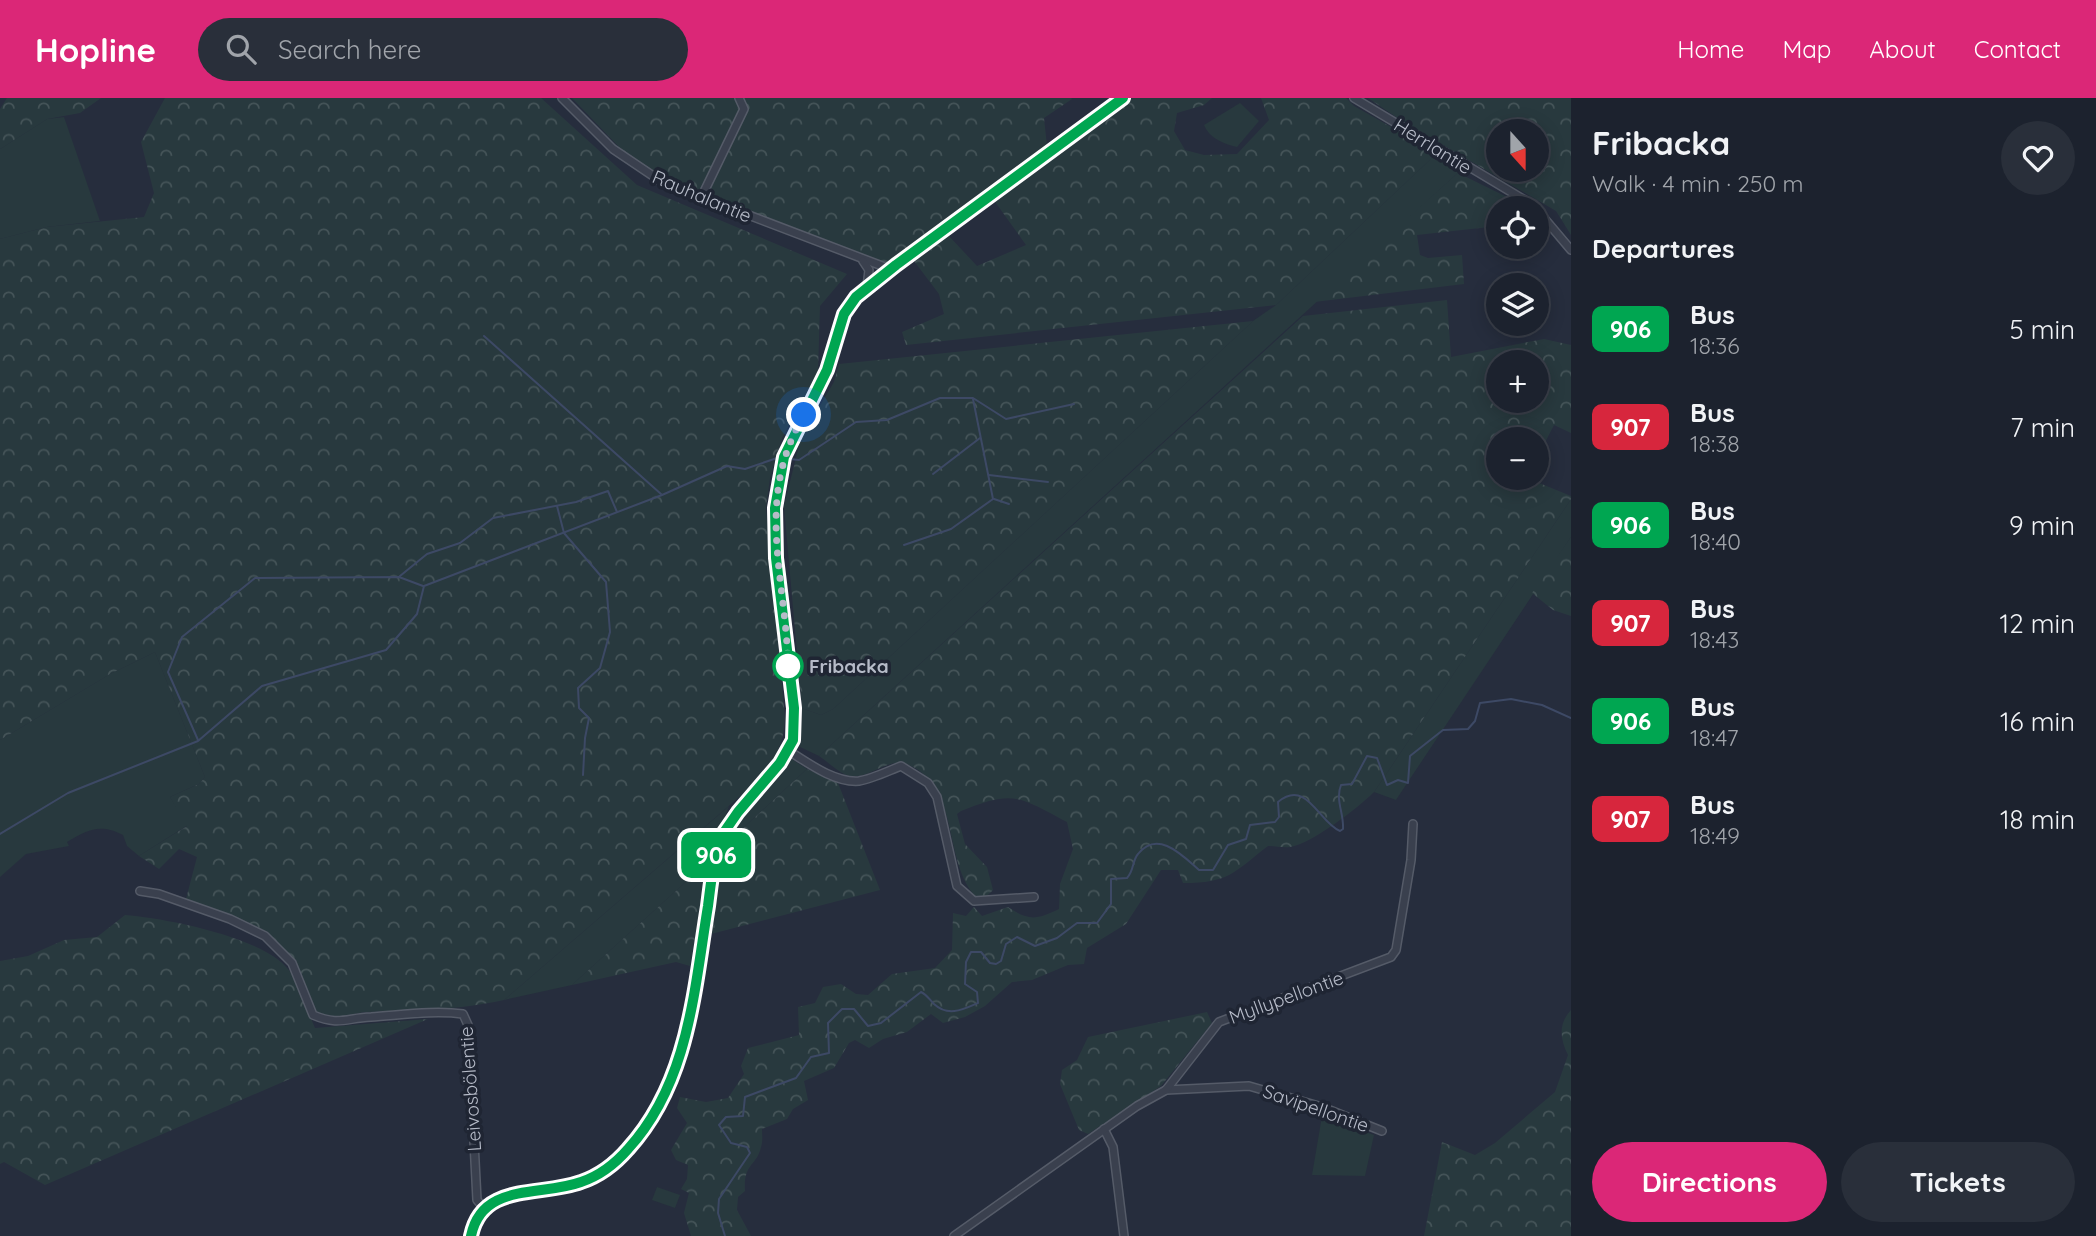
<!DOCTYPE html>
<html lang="en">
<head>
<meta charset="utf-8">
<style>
	:root { --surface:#1c222e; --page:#292f3a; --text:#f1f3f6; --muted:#a0a4aa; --line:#3a3f4a; --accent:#db2777 }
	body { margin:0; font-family:Quicksand,sans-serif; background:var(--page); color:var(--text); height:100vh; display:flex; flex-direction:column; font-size:26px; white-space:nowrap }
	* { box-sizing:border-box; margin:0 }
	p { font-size:23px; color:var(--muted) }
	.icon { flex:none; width:38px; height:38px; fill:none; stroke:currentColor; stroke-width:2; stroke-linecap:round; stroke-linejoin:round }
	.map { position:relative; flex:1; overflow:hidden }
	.side { display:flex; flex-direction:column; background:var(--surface); width:525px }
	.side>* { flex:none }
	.badge { padding:0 14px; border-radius:10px; font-size:24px; line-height:46px }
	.needle { width:46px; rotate:159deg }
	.fabs { position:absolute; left:1486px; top:21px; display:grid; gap:14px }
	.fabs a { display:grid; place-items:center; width:63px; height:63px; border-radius:50%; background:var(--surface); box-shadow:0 4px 18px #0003,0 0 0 2px var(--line); font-size:35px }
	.you { position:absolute; width:35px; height:35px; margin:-18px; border:5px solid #fff; border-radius:50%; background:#1a73e8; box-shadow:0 0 0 10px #1a73e833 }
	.map>.badge { position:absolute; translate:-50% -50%; box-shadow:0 0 0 4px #fff }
	h2 { padding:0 21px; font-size:26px; line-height:63px }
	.round { display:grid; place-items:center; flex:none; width:74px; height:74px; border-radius:37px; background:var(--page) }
	.head { display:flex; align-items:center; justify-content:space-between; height:119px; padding:0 21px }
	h1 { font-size:33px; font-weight:700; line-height:52px }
	.action { display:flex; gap:14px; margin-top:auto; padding:14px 21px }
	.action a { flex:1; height:80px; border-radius:42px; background:var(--accent); color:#fff; font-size:28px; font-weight:700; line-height:80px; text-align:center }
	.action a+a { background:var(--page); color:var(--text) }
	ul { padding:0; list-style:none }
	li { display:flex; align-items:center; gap:21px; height:98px; padding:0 21px }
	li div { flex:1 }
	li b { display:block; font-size:26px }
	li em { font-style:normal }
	li .badge { min-width:77px; font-weight:700; text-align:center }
	header { display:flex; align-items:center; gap:42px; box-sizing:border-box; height:98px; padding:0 35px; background:var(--accent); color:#fff }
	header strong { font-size:33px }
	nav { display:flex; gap:38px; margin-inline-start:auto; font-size:24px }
	.search { width:490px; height:63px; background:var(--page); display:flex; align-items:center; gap:18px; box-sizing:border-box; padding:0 24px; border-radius:38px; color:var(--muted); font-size:26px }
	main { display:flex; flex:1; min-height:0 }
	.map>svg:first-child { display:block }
	.green { fill:#28393e }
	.forest { fill:url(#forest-crowns); fill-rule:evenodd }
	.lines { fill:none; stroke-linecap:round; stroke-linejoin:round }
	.stream { stroke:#3d4965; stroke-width:2 }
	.street-casing { stroke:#555b68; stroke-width:10 }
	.secondary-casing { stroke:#555b68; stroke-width:13 }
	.street { stroke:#3a404e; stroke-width:7 }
	.secondary { stroke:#484e60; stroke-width:10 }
	.line-casing { stroke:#fff; stroke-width:16 }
	.line { stroke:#00a651; stroke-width:10 }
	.walk { stroke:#b6bbc8; stroke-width:7; stroke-dasharray:0 12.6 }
	.stop-dot { fill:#fff; stroke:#00a651; stroke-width:3.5 }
	.labels { text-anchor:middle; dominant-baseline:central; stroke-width:7; stroke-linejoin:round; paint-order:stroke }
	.street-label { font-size:19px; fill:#b6bbc8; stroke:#1f2533 }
	.stop-label { font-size:19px; font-weight:bold; fill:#b6bbc8; stroke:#1f2533; text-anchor:start }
</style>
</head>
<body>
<header>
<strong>Hopline</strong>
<div class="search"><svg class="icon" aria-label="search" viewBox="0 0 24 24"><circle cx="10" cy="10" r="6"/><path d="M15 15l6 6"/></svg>Search here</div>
<nav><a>Home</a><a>Map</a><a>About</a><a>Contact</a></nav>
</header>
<main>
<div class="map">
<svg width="1571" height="1138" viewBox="0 0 1571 1138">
	<defs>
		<pattern id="forest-crowns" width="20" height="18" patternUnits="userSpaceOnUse" patternTransform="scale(1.75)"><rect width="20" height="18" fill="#28393e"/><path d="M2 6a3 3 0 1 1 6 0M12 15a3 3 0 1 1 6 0" fill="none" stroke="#455458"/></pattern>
	</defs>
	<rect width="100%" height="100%" fill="#262d3d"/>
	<!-- green -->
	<g class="green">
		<path d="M 1240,5 L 1259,23 L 1237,49 C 1224,46 1209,40 1204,27 Z"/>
		<path d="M 64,19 L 100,123 L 47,129 L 0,141 L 0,51 L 47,21 Z"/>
		<path d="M 1437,55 L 1458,75 L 819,658 L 800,649 L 802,610 L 821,617 L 833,611 L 1253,223 L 1276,207 Z"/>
		<path d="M 1571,401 L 1571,439 L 1396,702 L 1374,694 Z"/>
		<path d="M 155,554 L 205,679 L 199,686 L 170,699 L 188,727 L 139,758 L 127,748 L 123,737 C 100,725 87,732 67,744 L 69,748 L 26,756 L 0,779 L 0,642 L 110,576 Z"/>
		<path d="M 790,660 L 807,671 L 725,747 L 740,717 Z"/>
		<path d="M 729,708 L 708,764 L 572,887 L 504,902 Z"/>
		<path d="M 1322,1018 L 1374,1037 L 1365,1078 L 1312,1077 Z"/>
		<path d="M 657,1089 L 680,1097 L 675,1110 L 652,1102 Z"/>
	</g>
	<!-- forest -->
	<g class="forest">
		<path d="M 7,0 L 101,0 L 80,15 L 47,21 L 0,51 L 0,11 Z"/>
		<path d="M 165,0 L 541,0 L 637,87 L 847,176 L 820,208 L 818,274 L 782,340 L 770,380 L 766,410 L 785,620 C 783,656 769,667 746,693 L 504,902 C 452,913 418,912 366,914 C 348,915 332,927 315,913 C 306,904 307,884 300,873 C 273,830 231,817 186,801 L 197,759 L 179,751 L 159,771 L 139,758 L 187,728 L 170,699 L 199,686 L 205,679 L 155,554 L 110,576 L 0,642 L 0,141 L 47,129 L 144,119 L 154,95 L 141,44 Z"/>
		<path d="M 572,0 L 1071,0 L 1072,1 L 1044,20 L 1047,48 L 887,165 L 713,99 L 652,72 L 620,50 Z"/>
		<path d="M 1132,0 L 1212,0 L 1204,7 L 1177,15 L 1174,33 L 1185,52 L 1204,57 L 1237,56 L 1269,22 L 1261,0 L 1346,0 L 1354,8 L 1437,55 L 1276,207 L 906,247 L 902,234 L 944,216 L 939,196 L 914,163 L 948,137 L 977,168 L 1026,147 L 993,101 Z"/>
		<path d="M 1368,0 L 1571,0 L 1571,137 L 1556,113 L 1405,25 ZM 1498,33 L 1536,33 L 1536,72 L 1498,72 Z"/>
		<path d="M 1458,75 L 1507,99 L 1521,110 L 1498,110 L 1498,128 L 1417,137 L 1420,157 L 1428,160 L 1462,157 L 1464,186 L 1314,204 Z"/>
		<path d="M 1447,202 L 1451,259 L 1544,241 L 1571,247 L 1571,335 L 1554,327 L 1537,360 L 1536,341 L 1498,341 L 1498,380 L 1527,380 L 1571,398 L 1571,401 L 1374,694 C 1358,710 1311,746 1290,749 C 1283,750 1275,748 1268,748 C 1233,775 1229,785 1183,785 L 1178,772 L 1161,772 L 1126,826 L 1087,850 L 1084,866 L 1068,867 L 1032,882 L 1012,884 L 985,908 L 965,919 L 943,925 L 931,916 L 907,934 L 883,941 L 869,950 L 855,942 L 849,945 L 834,970 L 804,983 L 808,1002 L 793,1011 L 787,1021 L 762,1031 C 762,1036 763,1044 761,1049 C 757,1068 743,1065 745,1093 L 738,1099 L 737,1112 L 751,1138 L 691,1138 L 684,1115 L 689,1095 L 681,1091 L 687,1081 L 688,1067 L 676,1062 L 671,1052 L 687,1025 L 677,1010 L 680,999 L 706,1004 L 728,1000 L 744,976 L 741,968 L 748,950 L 799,937 L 798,909 L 815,905 L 823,889 L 841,886 L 856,896 L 868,897 L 892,876 L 935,870 L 952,852 L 953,815 L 966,818 L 974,809 L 982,818 L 1008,809 C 1029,823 1036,822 1059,811 L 1060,786 L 1073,751 L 1067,724 C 1018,698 1014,692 961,713 L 957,716 L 965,746 L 987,769 L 993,792 L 987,798 L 976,799 C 942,762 961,690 909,667 C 887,657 868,685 846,677 C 837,673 828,664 819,658 L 1303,218 ZM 1498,264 L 1536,264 L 1536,303 L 1498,303 Z"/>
		<path d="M 1253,223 L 833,611 L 821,617 L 802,610 L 784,408 L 801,340 L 834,284 L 839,266 Z"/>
		<path d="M 1571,439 L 1571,518 L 1553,512 L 1532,495 Z"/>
		<path d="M 807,671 L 838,685 L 880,792 L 711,836 L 725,747 Z"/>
		<path d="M 708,764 L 690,868 L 676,864 L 572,887 Z"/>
		<path d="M 125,817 C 164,820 263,839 288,871 C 301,886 307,912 315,930 L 428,921 L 45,1087 L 4,1064 L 0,1066 L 0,863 L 28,858 L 64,842 L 97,839 Z"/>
		<path d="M 1571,912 L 1571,1138 L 1424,1138 L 1442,1044 L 1475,1057 L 1495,1045 L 1555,994 L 1568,957 C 1560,941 1558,926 1571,912 Z"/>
		<path d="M 1207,914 L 1212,925 L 1161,988 L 1088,1036 L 1079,1032 L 1060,986 L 1062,972 L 1077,962 L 1088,939 Z"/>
	</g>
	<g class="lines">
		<!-- stream -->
		<g class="stream">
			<path d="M 484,238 L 661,396"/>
			<path d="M 790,361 L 799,362 L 856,324 L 887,322 L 940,300 L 973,300 L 1006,321 L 1074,306"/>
			<path d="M 933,376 L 980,340"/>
			<path d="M 989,377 L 1048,384"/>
			<path d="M 994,401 L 1009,406"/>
			<path d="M 557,408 L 564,435 L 606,484 L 610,534 L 600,570 L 578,590 L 579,610 L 589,620 L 585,640 L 583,677"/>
			<path d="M 904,447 L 951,431 L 993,401 L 973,301"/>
			<path d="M 400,478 L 427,456 L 460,445 L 493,420 L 576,404 L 608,393 L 617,414"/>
			<path d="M 198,642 L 168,574 L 182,539 L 255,480 L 399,479 L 423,488"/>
			<path d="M 0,736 L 68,695 L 198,643 L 262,588 L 386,552 L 417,516 L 424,488 L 662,397 L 727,368 L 745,371 L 777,360"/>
			<path d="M 725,1138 L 718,1115 L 719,1101 L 750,1055 L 747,1049 L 731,1045 L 719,1027 L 726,1019 L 743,1018 L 745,999 L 796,980 L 811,959 L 829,955 L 828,925 L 842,911 L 854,911 L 868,928 L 881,925 L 921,894 C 927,897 929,901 934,906 C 948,919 962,912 978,905 L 977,894 L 965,886 L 966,864 L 971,854 L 981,854 L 990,865 L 996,866 L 1001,863 L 1006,846 L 1017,839 L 1035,848 L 1057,840 L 1077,825 L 1097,825 L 1111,806 L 1111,781 L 1127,780 C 1134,773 1132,763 1138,756 C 1158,731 1183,758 1199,772 L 1213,772 L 1228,747 L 1246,741 L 1250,727 L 1275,724 L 1279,719 L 1278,704 C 1307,680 1319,725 1340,733 L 1343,731 C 1344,715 1335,702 1341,687 L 1352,686 L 1367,658 L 1377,660 L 1387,687 L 1398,682 L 1408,685 L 1410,658 L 1443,632 L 1468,631 L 1475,623 L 1480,605 L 1511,601 L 1542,607 L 1571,620"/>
		</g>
		<defs>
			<g id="street">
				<path d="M 562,0 L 613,51 L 662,84 L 890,171"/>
				<path d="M 1354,0 L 1533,107 L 1571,152"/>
				<path d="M 701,100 L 744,11 L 739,0"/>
				<path d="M 863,163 L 869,172 L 867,189"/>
				<path d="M 789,653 C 808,665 835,685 859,683 C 872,681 888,673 901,668 L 928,685 L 937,699 L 957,788 L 974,803 L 1034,799"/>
				<path d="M 140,793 L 159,796 L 230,821 L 265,838 L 292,865 L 313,917 C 339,928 346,920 371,919 C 401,917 434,912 463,916 L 468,927 L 477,1102 L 483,1109"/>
				<path d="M 1166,992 L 1249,988 L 1322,1009 L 1382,1033"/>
				<path d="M 1104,1031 L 1113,1049 L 1124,1138"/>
				<path d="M 954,1138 L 1137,1008 L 1166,992 L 1219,924 L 1391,859 L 1396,852 L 1411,762 L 1413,726"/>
			</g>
			<path id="secondary" d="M 471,1138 C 482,1084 540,1098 580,1084 C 599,1078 615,1065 628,1051 C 690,983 694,890 708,803 C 712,782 714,760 720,740 L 738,714 L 780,665 L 793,642 L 794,610 L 776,460 L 775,410 L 784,359 L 827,272 L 844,216 L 856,199 L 890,171 L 1123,0"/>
		</defs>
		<!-- street casing -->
		<use href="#street" class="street-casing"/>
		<!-- secondary casing -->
		<use href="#secondary" class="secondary-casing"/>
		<!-- street -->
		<use href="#street" class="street"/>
		<!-- secondary -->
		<use href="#secondary" class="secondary"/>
	</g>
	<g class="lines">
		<defs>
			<path id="line" d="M 471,1138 C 482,1084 540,1099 581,1084 C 599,1078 615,1066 628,1051 C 689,984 694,893 708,808 C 711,785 713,762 720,740 L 738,714 L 780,665 L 793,642 L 794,610 L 776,460 L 775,410 L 784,359 L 827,272 L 844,216 L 856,199 L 896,167 L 1123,0"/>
		</defs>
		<!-- line casing -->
		<use href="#line" class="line-casing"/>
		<!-- line -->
		<use href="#line" class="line"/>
		<!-- walk -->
		<path class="walk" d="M 788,568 C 786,478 754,401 804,317"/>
	</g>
	<!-- markers -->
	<circle class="stop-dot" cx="788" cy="568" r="14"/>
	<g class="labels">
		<!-- street labels -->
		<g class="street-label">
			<text transform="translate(1433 48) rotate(32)">Herrlantie</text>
			<text transform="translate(702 98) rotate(23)">Rauhalantie</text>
			<text transform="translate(1286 899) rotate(-20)">Myllypellontie</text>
			<text transform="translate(470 991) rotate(-94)">Leivosbölentie</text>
			<text transform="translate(1316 1010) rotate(19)">Savipellontie</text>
		</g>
		<!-- stop labels -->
		<g class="stop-label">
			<text x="809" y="568">Fribacka</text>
		</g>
	</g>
</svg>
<div class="fabs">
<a><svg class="needle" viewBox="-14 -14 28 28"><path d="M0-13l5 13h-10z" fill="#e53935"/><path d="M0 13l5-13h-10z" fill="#a0a4aa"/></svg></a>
<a><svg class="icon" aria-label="locate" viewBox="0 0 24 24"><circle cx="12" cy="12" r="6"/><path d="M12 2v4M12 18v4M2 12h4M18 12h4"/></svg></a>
<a><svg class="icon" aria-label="layers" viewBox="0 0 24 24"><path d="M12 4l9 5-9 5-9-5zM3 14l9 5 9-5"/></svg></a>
<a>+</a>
<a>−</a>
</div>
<div class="you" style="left:804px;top:317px"></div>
<b class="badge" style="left:716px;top:757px;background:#00a651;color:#fff">906</b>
</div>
<section class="side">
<div class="head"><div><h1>Fribacka</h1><p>Walk · 4 min · 250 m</p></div><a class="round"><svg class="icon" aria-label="heart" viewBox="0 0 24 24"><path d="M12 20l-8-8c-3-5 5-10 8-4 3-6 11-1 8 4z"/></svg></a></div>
<h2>Departures</h2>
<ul>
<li><span class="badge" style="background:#00a651;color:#fff">906</span><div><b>Bus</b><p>18:36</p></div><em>5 min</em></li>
<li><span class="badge" style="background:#d7263d;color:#fff">907</span><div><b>Bus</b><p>18:38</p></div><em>7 min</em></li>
<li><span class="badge" style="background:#00a651;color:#fff">906</span><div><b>Bus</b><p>18:40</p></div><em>9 min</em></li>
<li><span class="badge" style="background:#d7263d;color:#fff">907</span><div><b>Bus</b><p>18:43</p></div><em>12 min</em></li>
<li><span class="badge" style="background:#00a651;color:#fff">906</span><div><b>Bus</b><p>18:47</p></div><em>16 min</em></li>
<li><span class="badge" style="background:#d7263d;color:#fff">907</span><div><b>Bus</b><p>18:49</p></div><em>18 min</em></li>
</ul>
<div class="action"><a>Directions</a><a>Tickets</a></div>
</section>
</main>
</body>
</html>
